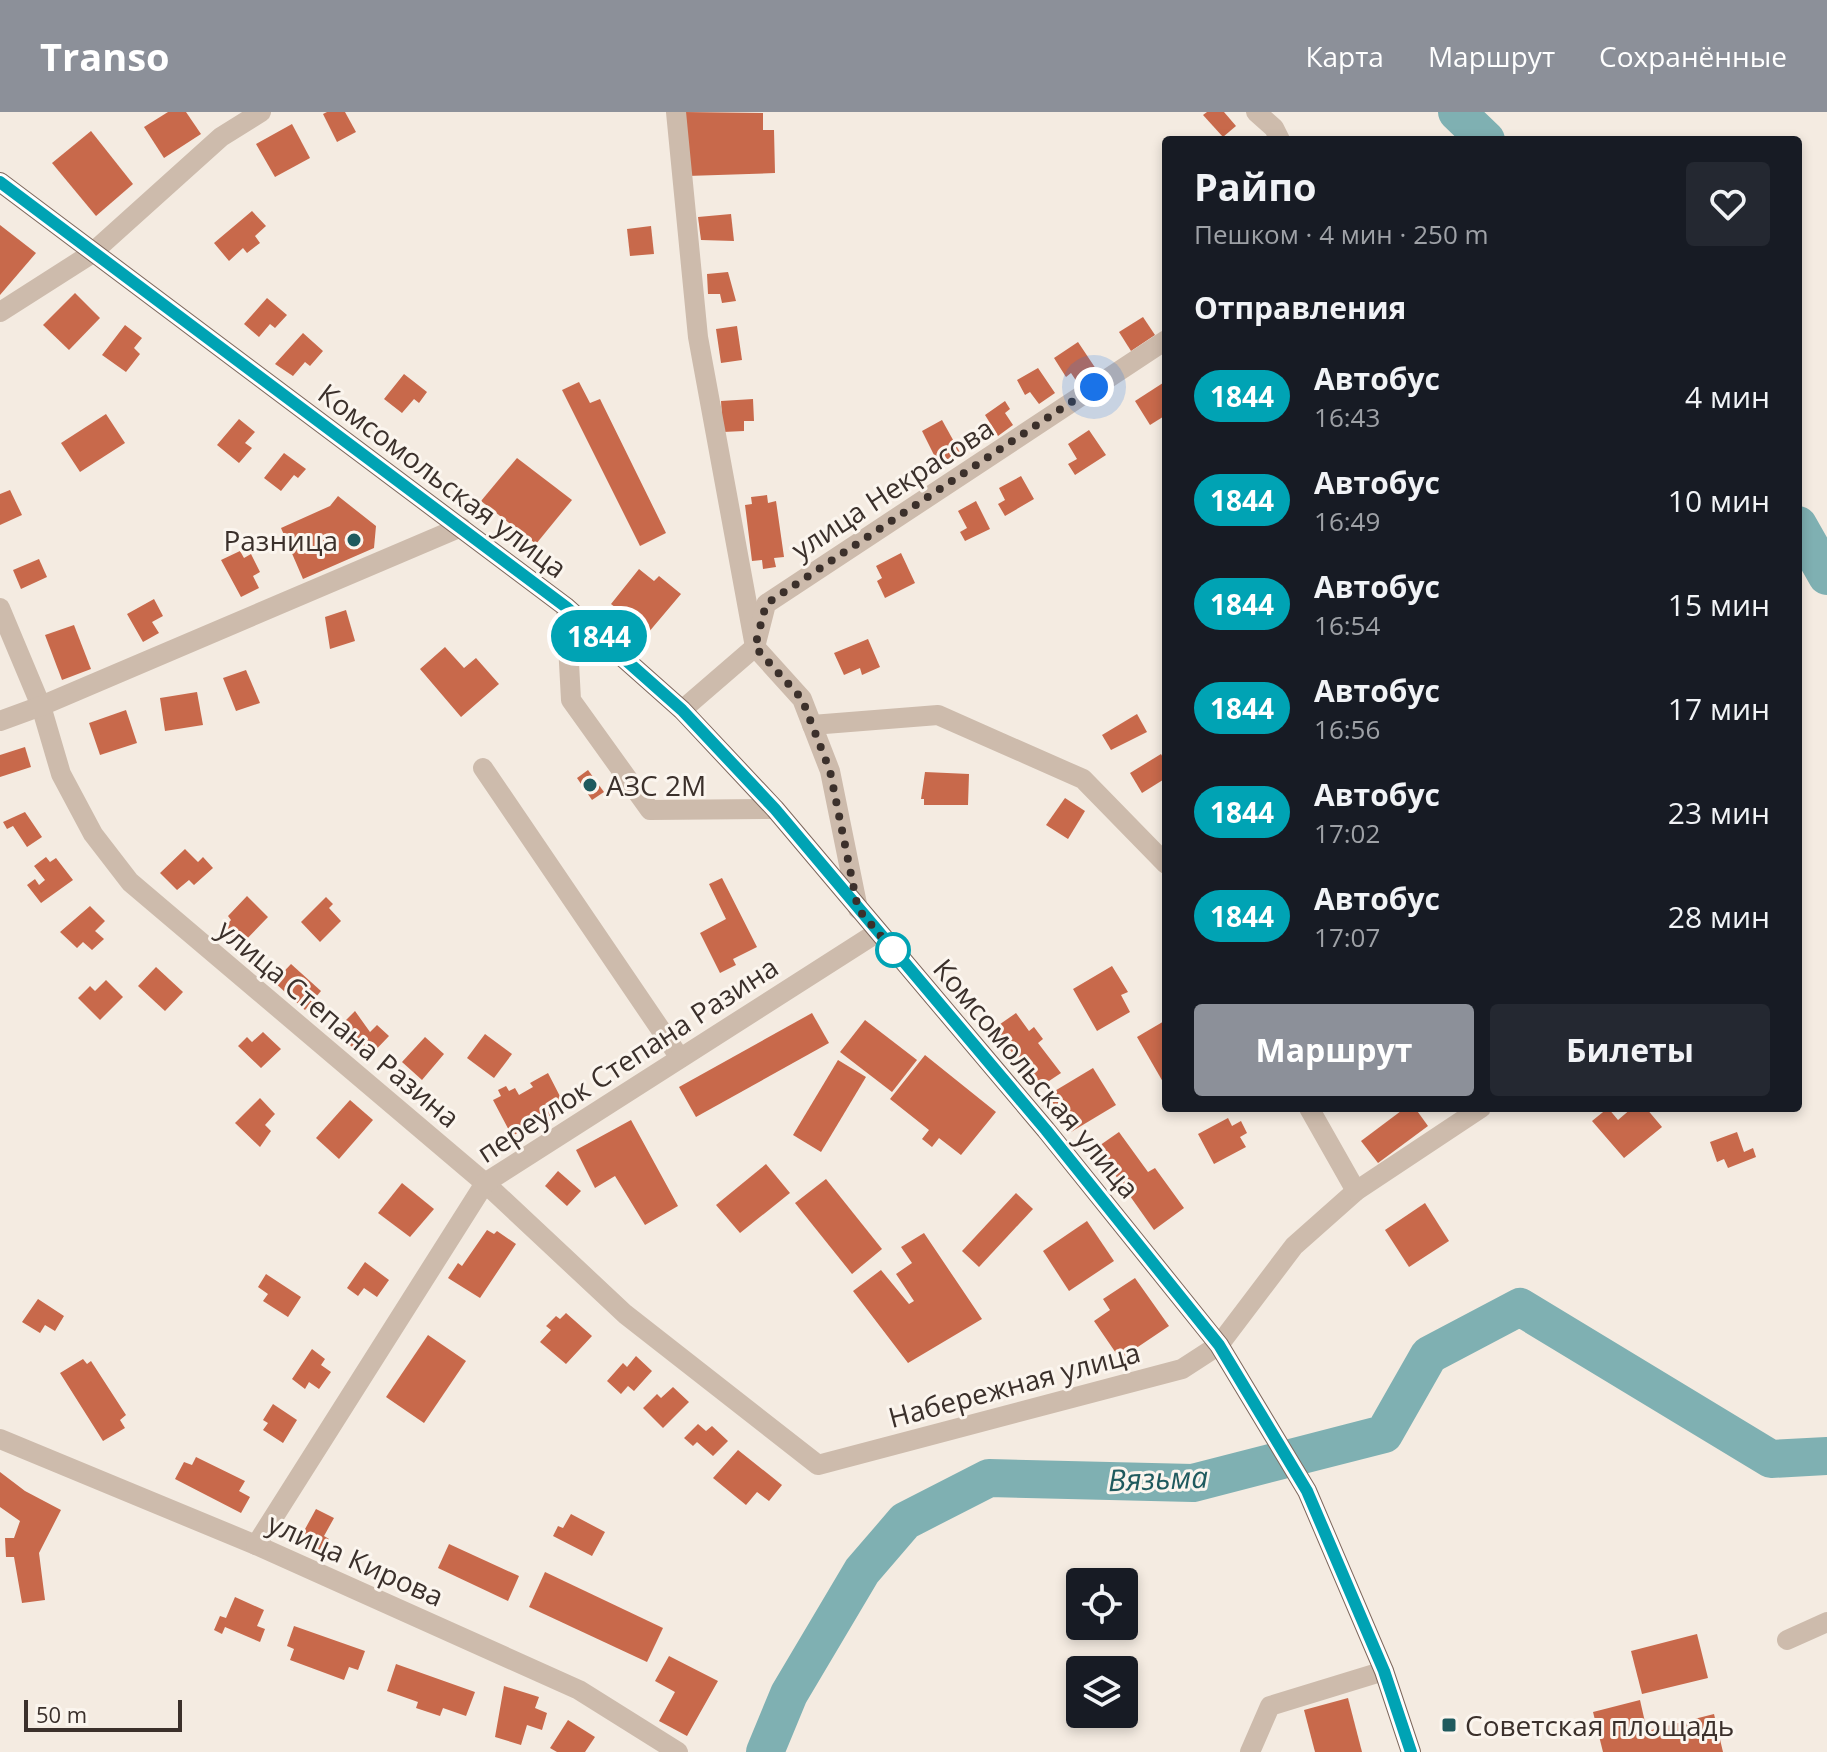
<!DOCTYPE html>
<html lang="ru">
<head>
<meta charset="utf-8">
<style>
	:root { --surface:#171b24; --page:#242831; --text:#f1f3f6; --muted:#9ea1a6; --accent:#8c9099 }
	body { margin:0; font-family:"Open Sans",sans-serif; background:var(--page); color:var(--text); height:100vh; display:flex; flex-direction:column; font-size:30px; white-space:nowrap }
	* { box-sizing:border-box; margin:0 }
	p { font-size:26px; color:var(--muted) }
	.icon { flex:none; width:44px; height:44px; fill:none; stroke:currentColor; stroke-width:2; stroke-linecap:round; stroke-linejoin:round }
	.map { position:relative; flex:1; overflow:hidden }
	.drawer { position:absolute; left:1162px; top:24px; width:640px; height:976px; display:flex; flex-direction:column; background:var(--surface); border-radius:8px; box-shadow:0 4px 12px #0003 }
	.drawer>* { flex:none }
	.badge { padding:0 16px; border-radius:26px; font-size:28px; line-height:52px }
	.controls { position:absolute; left:1066px; top:1456px; display:grid; gap:16px }
	.controls a { display:grid; place-items:center; width:72px; height:72px; border-radius:8px; background:var(--surface); box-shadow:0 4px 12px #0003; font-size:40px }
	.scale { position:absolute; left:24px; bottom:20px; width:158px; box-sizing:border-box; padding-left:8px; border:4px solid #3b302b; border-top:0; font-size:22px; line-height:28px; white-space:nowrap; color:#3b302b; -webkit-text-stroke:6px #fbf5ee; paint-order:stroke }
	.you { position:absolute; width:40px; height:40px; margin:-20px; border:6px solid #fff; border-radius:50%; background:#1a73e8; box-shadow:0 0 0 12px #1a73e833 }
	.map>.badge { position:absolute; translate:-50% -50%; box-shadow:0 0 0 4px #fff }
	h2 { padding:0 32px; font-size:30px; line-height:72px }
	.round { display:grid; place-items:center; flex:none; width:84px; height:84px; border-radius:8px; background:var(--page) }
	.headline { display:flex; align-items:center; justify-content:space-between; height:136px; padding:0 32px }
	h1 { font-size:38px; font-weight:700; line-height:60px }
	.action { display:flex; gap:16px; margin-top:auto; padding:16px 32px }
	.action a { flex:1; height:92px; border-radius:8px; background:var(--accent); color:#fff; font-size:32px; font-weight:700; line-height:92px; text-align:center }
	.action a+a { background:var(--page); color:var(--text) }
	ul { padding:0; list-style:none }
	li { display:flex; align-items:center; gap:24px; height:104px; padding:0 32px }
	li div { flex:1 }
	li b { display:block; font-size:30px }
	li em { font-style:normal }
	li .badge { min-width:88px; font-weight:700; text-align:center }
	header { display:flex; align-items:center; gap:48px; box-sizing:border-box; height:112px; padding:0 40px; background:var(--accent); color:#fff }
	header strong { font-size:38px }
	nav { display:flex; gap:44px; margin-inline-start:auto; font-size:28px }
	.map>svg:first-child { display:block }
	.lines { fill:none; stroke-linecap:round; stroke-linejoin:round }
	.river { stroke:#7fb0b2; stroke-width:38 }
	.building { fill:#c8694b }
	.minor { stroke:#cdbbac; stroke-width:20 }
	.major { stroke:#7d675c; stroke-width:20 }
	.line-casing { stroke:#fff; stroke-width:18 }
	.line { stroke:#00a3b4; stroke-width:12 }
	.walk { stroke:#3b302b; stroke-width:8; stroke-dasharray:0 14.4 }
	.poi-dot { fill:#1f5a5e; stroke:#fbf5ee; stroke-width:3 }
	.stop-dot { fill:#fff; stroke:#00a3b4; stroke-width:4 }
	.labels { text-anchor:middle; dominant-baseline:central; stroke-width:6; stroke-linejoin:round; paint-order:stroke }
	.street-label { font-size:28px; fill:#3b302b; stroke:#fbf5ee }
	.poi-label { font-size:28px; fill:#3b302b; stroke:#fbf5ee; text-anchor:start }
	.water-label { font-size:30px; font-style:italic; fill:#1f5a5e; stroke:#fbf5ee }
</style>
</head>
<body>
<header>
<strong>Transo</strong>
<nav><a>Карта</a><a>Маршрут</a><a>Сохранённые</a></nav>
</header>
<div class="map">
<svg width="1827" height="1640" viewBox="0 0 1827 1640">
	<rect width="100%" height="100%" fill="#f4ebe1"/>
	<g class="lines">
		<!-- river -->
		<g class="river">
			<path d="M 1457,0 L 1486,28"/>
			<path d="M 1798,413 L 1827,464"/>
			<path d="M 765,1640 L 789,1582 L 862,1459 L 905,1409 L 989,1366 L 1193,1371 L 1384,1322 L 1429,1243 L 1520,1195 L 1771,1347 L 1827,1344"/>
		</g>
	</g>
	<!-- building -->
	<g class="building">
		<path d="M 168,0 L 186,0 L 201,22 L 164,46 L 144,15 Z"/>
		<path d="M 327,0 L 345,0 L 356,20 L 337,30 L 323,2 Z"/>
		<path d="M 685,0 L 763,1 L 763,18 L 774,18 L 775,61 L 687,64 Z"/>
		<path d="M 1207,0 L 1224,0 L 1236,14 L 1223,25 L 1203,3 Z"/>
		<path d="M 292,12 L 310,46 L 275,65 L 256,32 Z"/>
		<path d="M 91,19 L 133,72 L 96,104 L 52,51 Z"/>
		<path d="M 252,99 L 266,114 L 255,124 L 260,131 L 247,141 L 243,136 L 229,149 L 214,131 Z"/>
		<path d="M 731,102 L 734,129 L 701,128 L 698,105 Z"/>
		<path d="M 0,113 L 36,141 L 0,183 Z"/>
		<path d="M 651,114 L 654,142 L 630,144 L 627,117 Z"/>
		<path d="M 728,160 L 736,189 L 722,191 L 720,182 L 708,182 L 707,162 Z"/>
		<path d="M 75,181 L 100,206 L 69,238 L 43,213 Z"/>
		<path d="M 267,186 L 287,203 L 275,216 L 270,212 L 259,225 L 244,212 Z"/>
		<path d="M 1143,205 L 1155,223 L 1131,239 L 1119,220 Z"/>
		<path d="M 125,213 L 142,226 L 134,236 L 140,242 L 126,260 L 102,243 Z"/>
		<path d="M 737,214 L 742,248 L 721,251 L 716,217 Z"/>
		<path d="M 303,221 L 323,239 L 310,254 L 305,250 L 293,264 L 275,252 Z"/>
		<path d="M 1078,230 L 1098,260 L 1079,273 L 1071,261 L 1066,265 L 1054,246 Z"/>
		<path d="M 1038,256 L 1055,281 L 1039,292 L 1030,280 L 1025,283 L 1017,268 Z"/>
		<path d="M 404,262 L 427,280 L 419,291 L 414,287 L 402,301 L 384,287 Z"/>
		<path d="M 1166,269 L 1166,303 L 1150,313 L 1135,289 Z"/>
		<path d="M 579,270 L 590,291 L 600,287 L 666,421 L 640,434 L 562,278 Z"/>
		<path d="M 753,287 L 754,309 L 744,309 L 744,319 L 723,320 L 721,289 Z"/>
		<path d="M 1005,289 L 1010,297 L 1005,301 L 1013,313 L 998,324 L 985,303 Z"/>
		<path d="M 106,302 L 125,331 L 80,360 L 61,331 Z"/>
		<path d="M 239,307 L 255,320 L 245,331 L 252,336 L 239,351 L 217,333 Z"/>
		<path d="M 942,308 L 962,344 L 941,357 L 922,319 Z"/>
		<path d="M 1089,318 L 1106,343 L 1075,363 L 1068,352 L 1077,347 L 1068,332 Z"/>
		<path d="M 284,341 L 306,357 L 298,366 L 294,363 L 281,379 L 264,366 Z"/>
		<path d="M 517,346 L 572,388 L 536,432 L 481,389 Z"/>
		<path d="M 1021,364 L 1034,387 L 1005,404 L 998,392 L 1005,388 L 999,376 Z"/>
		<path d="M 10,378 L 22,403 L 0,413 L 0,382 Z"/>
		<path d="M 767,383 L 768,391 L 776,389 L 784,445 L 774,446 L 776,455 L 763,457 L 762,448 L 752,449 L 745,393 L 752,392 L 751,385 Z"/>
		<path d="M 338,384 L 376,414 L 374,436 L 303,467 L 281,416 L 330,394 Z"/>
		<path d="M 976,389 L 990,417 L 965,429 L 960,420 L 967,416 L 958,399 Z"/>
		<path d="M 240,439 L 244,446 L 251,442 L 260,460 L 253,464 L 259,476 L 241,485 L 221,448 Z"/>
		<path d="M 901,441 L 915,471 L 885,486 L 877,469 L 882,466 L 876,454 Z"/>
		<path d="M 39,447 L 47,465 L 21,477 L 13,458 Z"/>
		<path d="M 639,457 L 654,469 L 659,464 L 681,482 L 648,521 L 611,492 Z"/>
		<path d="M 154,487 L 163,504 L 152,510 L 159,521 L 143,530 L 127,502 Z"/>
		<path d="M 346,498 L 355,529 L 330,537 L 325,505 Z"/>
		<path d="M 74,513 L 91,557 L 62,568 L 45,523 Z"/>
		<path d="M 868,527 L 880,555 L 862,563 L 860,556 L 844,563 L 834,541 Z"/>
		<path d="M 445,535 L 464,556 L 476,546 L 499,572 L 461,605 L 420,557 Z"/>
		<path d="M 246,558 L 260,591 L 236,599 L 223,566 Z"/>
		<path d="M 197,580 L 203,613 L 165,619 L 160,586 Z"/>
		<path d="M 126,598 L 137,631 L 100,643 L 89,611 Z"/>
		<path d="M 1137,602 L 1147,620 L 1111,638 L 1102,623 Z"/>
		<path d="M 25,635 L 31,655 L 0,665 L 0,643 Z"/>
		<path d="M 1161,642 L 1166,651 L 1166,666 L 1142,681 L 1130,661 Z"/>
		<path d="M 588,658 L 604,680 L 592,688 L 577,666 Z"/>
		<path d="M 925,660 L 969,662 L 968,693 L 924,693 L 924,687 L 921,687 Z"/>
		<path d="M 1065,686 L 1085,699 L 1068,727 L 1046,713 Z"/>
		<path d="M 25,700 L 42,725 L 27,735 L 13,714 L 7,717 L 3,710 Z"/>
		<path d="M 185,737 L 198,750 L 203,745 L 213,756 L 194,773 L 189,768 L 177,778 L 160,761 Z"/>
		<path d="M 46,745 L 50,750 L 56,746 L 73,768 L 41,791 L 27,773 L 35,767 L 39,773 L 45,768 L 34,754 Z"/>
		<path d="M 722,766 L 757,835 L 733,847 L 736,853 L 720,861 L 700,821 L 726,807 L 709,772 Z"/>
		<path d="M 247,784 L 268,805 L 241,833 L 223,818 L 231,808 L 228,804 Z"/>
		<path d="M 326,785 L 333,792 L 329,796 L 341,809 L 320,830 L 301,810 Z"/>
		<path d="M 90,794 L 105,809 L 95,819 L 104,827 L 92,838 L 83,830 L 77,836 L 60,820 Z"/>
		<path d="M 291,852 L 321,879 L 305,898 L 274,870 Z"/>
		<path d="M 1112,854 L 1128,880 L 1121,883 L 1130,900 L 1097,919 L 1073,877 Z"/>
		<path d="M 156,855 L 183,880 L 165,899 L 138,874 Z"/>
		<path d="M 106,868 L 123,885 L 100,908 L 78,886 L 90,874 L 95,879 Z"/>
		<path d="M 355,899 L 370,920 L 377,913 L 389,924 L 366,948 L 335,919 Z"/>
		<path d="M 812,901 L 829,931 L 696,1005 L 679,975 Z"/>
		<path d="M 1016,901 L 1029,919 L 1034,915 L 1043,927 L 1038,931 L 1061,961 L 1040,975 L 993,917 Z"/>
		<path d="M 865,908 L 917,948 L 892,980 L 840,940 Z"/>
		<path d="M 1166,908 L 1166,969 L 1163,970 L 1137,925 Z"/>
		<path d="M 263,920 L 281,937 L 261,956 L 238,934 L 247,925 L 252,930 Z"/>
		<path d="M 485,922 L 512,942 L 494,966 L 467,946 Z"/>
		<path d="M 425,925 L 444,942 L 422,968 L 402,950 Z"/>
		<path d="M 925,943 L 996,1000 L 961,1043 L 939,1026 L 932,1035 L 922,1027 L 929,1018 L 890,987 Z"/>
		<path d="M 838,948 L 866,965 L 821,1040 L 793,1023 Z"/>
		<path d="M 1093,956 L 1116,993 L 1071,1020 L 1048,983 Z"/>
		<path d="M 548,961 L 566,996 L 549,1004 L 546,999 L 522,1011 L 525,1017 L 512,1024 L 493,988 L 501,984 L 498,978 L 506,974 L 509,979 L 515,976 L 519,983 L 533,975 L 530,971 Z"/>
		<path d="M 260,986 L 275,1002 L 265,1013 L 271,1019 L 260,1035 L 235,1011 Z"/>
		<path d="M 350,988 L 373,1008 L 339,1047 L 316,1026 Z"/>
		<path d="M 1405,996 L 1415,996 L 1428,1014 L 1378,1051 L 1361,1029 Z"/>
		<path d="M 1608,996 L 1618,1008 L 1632,996 L 1646,996 L 1662,1015 L 1624,1046 L 1592,1009 Z"/>
		<path d="M 1228,1006 L 1232,1014 L 1241,1009 L 1247,1021 L 1240,1025 L 1246,1035 L 1214,1052 L 1198,1022 Z"/>
		<path d="M 631,1008 L 678,1094 L 645,1113 L 615,1064 L 595,1076 L 576,1038 Z"/>
		<path d="M 1119,1020 L 1148,1060 L 1155,1056 L 1184,1096 L 1154,1118 L 1096,1036 Z"/>
		<path d="M 1737,1020 L 1744,1040 L 1753,1036 L 1756,1045 L 1728,1056 L 1724,1047 L 1717,1050 L 1710,1030 Z"/>
		<path d="M 766,1052 L 790,1081 L 740,1121 L 716,1093 Z"/>
		<path d="M 558,1059 L 581,1079 L 567,1094 L 545,1074 Z"/>
		<path d="M 826,1067 L 882,1137 L 852,1162 L 795,1091 Z"/>
		<path d="M 402,1071 L 434,1097 L 410,1125 L 378,1101 Z"/>
		<path d="M 1016,1081 L 1033,1097 L 979,1155 L 962,1139 Z"/>
		<path d="M 1425,1091 L 1449,1129 L 1409,1155 L 1385,1118 Z"/>
		<path d="M 1087,1109 L 1114,1149 L 1069,1179 L 1043,1139 Z"/>
		<path d="M 487,1118 L 494,1122 L 497,1119 L 516,1132 L 480,1186 L 448,1166 L 458,1151 L 462,1154 Z"/>
		<path d="M 924,1121 L 982,1207 L 908,1251 L 853,1179 L 881,1158 L 909,1192 L 914,1189 L 896,1162 L 912,1151 L 901,1135 Z"/>
		<path d="M 365,1150 L 389,1168 L 377,1185 L 364,1176 L 358,1184 L 347,1176 Z"/>
		<path d="M 266,1162 L 301,1185 L 288,1205 L 263,1189 L 268,1182 L 258,1175 Z"/>
		<path d="M 1135,1166 L 1169,1214 L 1120,1247 L 1094,1209 L 1110,1198 L 1103,1187 Z"/>
		<path d="M 38,1187 L 64,1204 L 55,1219 L 45,1213 L 40,1221 L 22,1210 Z"/>
		<path d="M 566,1201 L 592,1224 L 566,1252 L 540,1230 L 551,1218 L 546,1214 L 556,1204 L 560,1207 Z"/>
		<path d="M 428,1223 L 466,1249 L 424,1311 L 386,1285 Z"/>
		<path d="M 312,1237 L 325,1247 L 321,1253 L 331,1260 L 319,1277 L 309,1270 L 305,1277 L 292,1267 Z"/>
		<path d="M 636,1244 L 652,1259 L 634,1279 L 628,1274 L 621,1282 L 607,1269 L 623,1251 L 627,1255 Z"/>
		<path d="M 83,1247 L 87,1252 L 91,1249 L 126,1303 L 120,1308 L 125,1316 L 103,1329 L 60,1261 Z"/>
		<path d="M 673,1275 L 689,1290 L 663,1316 L 643,1296 L 657,1282 L 661,1286 Z"/>
		<path d="M 273,1292 L 297,1308 L 283,1331 L 263,1318 L 268,1311 L 263,1308 Z"/>
		<path d="M 698,1312 L 706,1319 L 712,1314 L 728,1329 L 713,1344 L 697,1330 L 693,1334 L 684,1326 Z"/>
		<path d="M 738,1338 L 782,1373 L 769,1389 L 757,1380 L 746,1393 L 713,1366 Z"/>
		<path d="M 196,1345 L 245,1369 L 239,1379 L 250,1385 L 241,1401 L 175,1367 L 184,1350 L 192,1353 Z"/>
		<path d="M 0,1360 L 25,1379 L 61,1398 L 39,1441 L 45,1488 L 22,1491 L 14,1445 L 6,1445 L 5,1426 L 14,1426 L 20,1409 L 0,1395 Z"/>
		<path d="M 316,1397 L 334,1406 L 324,1424 L 329,1427 L 321,1441 L 299,1428 Z"/>
		<path d="M 571,1402 L 605,1420 L 592,1444 L 553,1424 L 558,1414 L 563,1416 Z"/>
		<path d="M 449,1432 L 519,1464 L 508,1489 L 438,1456 Z"/>
		<path d="M 545,1460 L 663,1516 L 647,1550 L 529,1495 Z"/>
		<path d="M 235,1485 L 264,1498 L 257,1514 L 265,1517 L 260,1530 L 225,1515 L 222,1522 L 214,1518 L 220,1504 L 226,1506 Z"/>
		<path d="M 294,1514 L 365,1539 L 358,1558 L 349,1555 L 344,1568 L 290,1548 L 294,1537 L 287,1534 Z"/>
		<path d="M 1697,1522 L 1708,1566 L 1642,1582 L 1631,1539 Z"/>
		<path d="M 669,1544 L 718,1569 L 687,1624 L 659,1609 L 675,1580 L 655,1569 Z"/>
		<path d="M 396,1552 L 475,1580 L 466,1604 L 443,1596 L 440,1604 L 416,1596 L 418,1590 L 387,1579 Z"/>
		<path d="M 504,1574 L 539,1585 L 535,1596 L 547,1601 L 542,1618 L 527,1613 L 521,1633 L 495,1625 Z"/>
		<path d="M 1348,1586 L 1362,1640 L 1315,1640 L 1304,1598 Z"/>
		<path d="M 1640,1588 L 1647,1619 L 1714,1602 L 1723,1640 L 1603,1640 L 1593,1600 Z"/>
		<path d="M 568,1608 L 595,1625 L 585,1640 L 557,1640 L 550,1636 Z"/>
	</g>
	<g class="lines">
		<!-- minor -->
		<g class="minor">
			<path d="M 676,0 L 698,225 L 755,535 L 802,587 L 830,659 L 858,797"/>
			<path d="M 1256,0 L 1274,16 L 1280,28"/>
			<path d="M 0,200 L 91,142 L 221,25 L 261,0"/>
			<path d="M 566,495 L 571,588 L 650,698 L 775,697"/>
			<path d="M 0,496 L 41,594 L 61,662 L 93,722 L 130,770 L 485,1071 L 625,1202 L 818,1353 L 1182,1257 L 1219,1233 L 1294,1134 L 1356,1079 L 1481,996"/>
			<path d="M 682,598 L 755,535 L 766,492 L 1166,228"/>
			<path d="M 0,609 L 41,594 L 461,415"/>
			<path d="M 812,613 L 938,603 L 1083,667 L 1166,752"/>
			<path d="M 483,656 L 680,946"/>
			<path d="M 1309,996 L 1356,1079"/>
			<path d="M 0,1327 L 256,1433 L 579,1578 L 678,1640"/>
			<path d="M 256,1433 L 485,1071 L 878,820"/>
			<path d="M 1787,1528 L 1827,1510"/>
			<path d="M 1250,1640 L 1270,1594 L 1384,1559"/>
		</g>
		<!-- major -->
		<path class="major" d="M 0,70 L 566,495 L 682,598 L 775,697 L 1046,1018 L 1219,1233 L 1307,1379 L 1384,1559 L 1411,1640"/>
	</g>
	<g class="lines">
		<defs>
			<path id="line" d="M 0,70 L 566,495 L 682,598 L 775,697 L 1046,1018 L 1219,1233 L 1307,1379 L 1384,1559 L 1411,1640"/>
		</defs>
		<!-- line casing -->
		<use href="#line" class="line-casing"/>
		<!-- line -->
		<use href="#line" class="line"/>
		<!-- walk -->
		<path class="walk" d="M 893,838 L 896,842 L 858,797 L 830,659 L 802,587 L 755,535 L 766,492 L 1094,275"/>
	</g>
	<!-- markers -->
	<g class="poi-dot">
		<circle cx="354" cy="428" r="8"/>
		<circle cx="590" cy="673" r="8"/>
		<rect x="1441" y="1605" width="16" height="16" rx="4"/>
	</g>
	<circle class="stop-dot" cx="893" cy="838" r="16"/>
	<g class="labels">
		<!-- street labels -->
		<g class="street-label">
			<text transform="translate(443 368) rotate(37)">Комсомольская улица</text>
			<text transform="translate(892 376) rotate(-33)">улица Некрасова</text>
			<text transform="translate(339 911) rotate(40)">улица Степана Разина</text>
			<text transform="translate(627 947) rotate(-33)">переулок Степана Разина</text>
			<text transform="translate(1037 966) rotate(50)">Комсомольская улица</text>
			<text transform="translate(1014 1272) rotate(-15)">Набережная улица</text>
			<text transform="translate(356 1447) rotate(24)">улица Кирова</text>
		</g>
		<!-- poi labels -->
		<g class="poi-label">
			<text x="338" y="428" text-anchor="end">Разница</text>
			<text x="606" y="673">АЗС 2М</text>
			<text x="1465" y="1613">Советская площадь</text>
		</g>
		<!-- water labels -->
		<g class="water-label">
			<text transform="translate(1158 1366) rotate(-2)">Вязьма</text>
		</g>
	</g>
</svg>
<div class="controls">
<a><svg class="icon" aria-label="locate" viewBox="0 0 24 24"><circle cx="12" cy="12" r="6"/><path d="M12 2v4M12 18v4M2 12h4M18 12h4"/></svg></a>
<a><svg class="icon" aria-label="layers" viewBox="0 0 24 24"><path d="M12 4l9 5-9 5-9-5zM3 14l9 5 9-5"/></svg></a>
</div>
<div class="scale">50 m</div>
<div class="you" style="left:1094px;top:275px"></div>
<b class="badge" style="left:599px;top:524px;background:#00a3b4;color:#fff">1844</b>
<section class="drawer">
<div class="headline"><div><h1>Райпо</h1><p>Пешком · 4 мин · 250 m</p></div><a class="round"><svg class="icon" aria-label="heart" viewBox="0 0 24 24"><path d="M12 20l-8-8c-3-5 5-10 8-4 3-6 11-1 8 4z"/></svg></a></div>
<h2>Отправления</h2>
<ul>
<li><span class="badge" style="background:#00a3b4;color:#fff">1844</span><div><b>Автобус</b><p>16:43</p></div><em>4 мин</em></li>
<li><span class="badge" style="background:#00a3b4;color:#fff">1844</span><div><b>Автобус</b><p>16:49</p></div><em>10 мин</em></li>
<li><span class="badge" style="background:#00a3b4;color:#fff">1844</span><div><b>Автобус</b><p>16:54</p></div><em>15 мин</em></li>
<li><span class="badge" style="background:#00a3b4;color:#fff">1844</span><div><b>Автобус</b><p>16:56</p></div><em>17 мин</em></li>
<li><span class="badge" style="background:#00a3b4;color:#fff">1844</span><div><b>Автобус</b><p>17:02</p></div><em>23 мин</em></li>
<li><span class="badge" style="background:#00a3b4;color:#fff">1844</span><div><b>Автобус</b><p>17:07</p></div><em>28 мин</em></li>
</ul>
<div class="action"><a>Маршрут</a><a>Билеты</a></div>
</section>
</div>
</body>
</html>
